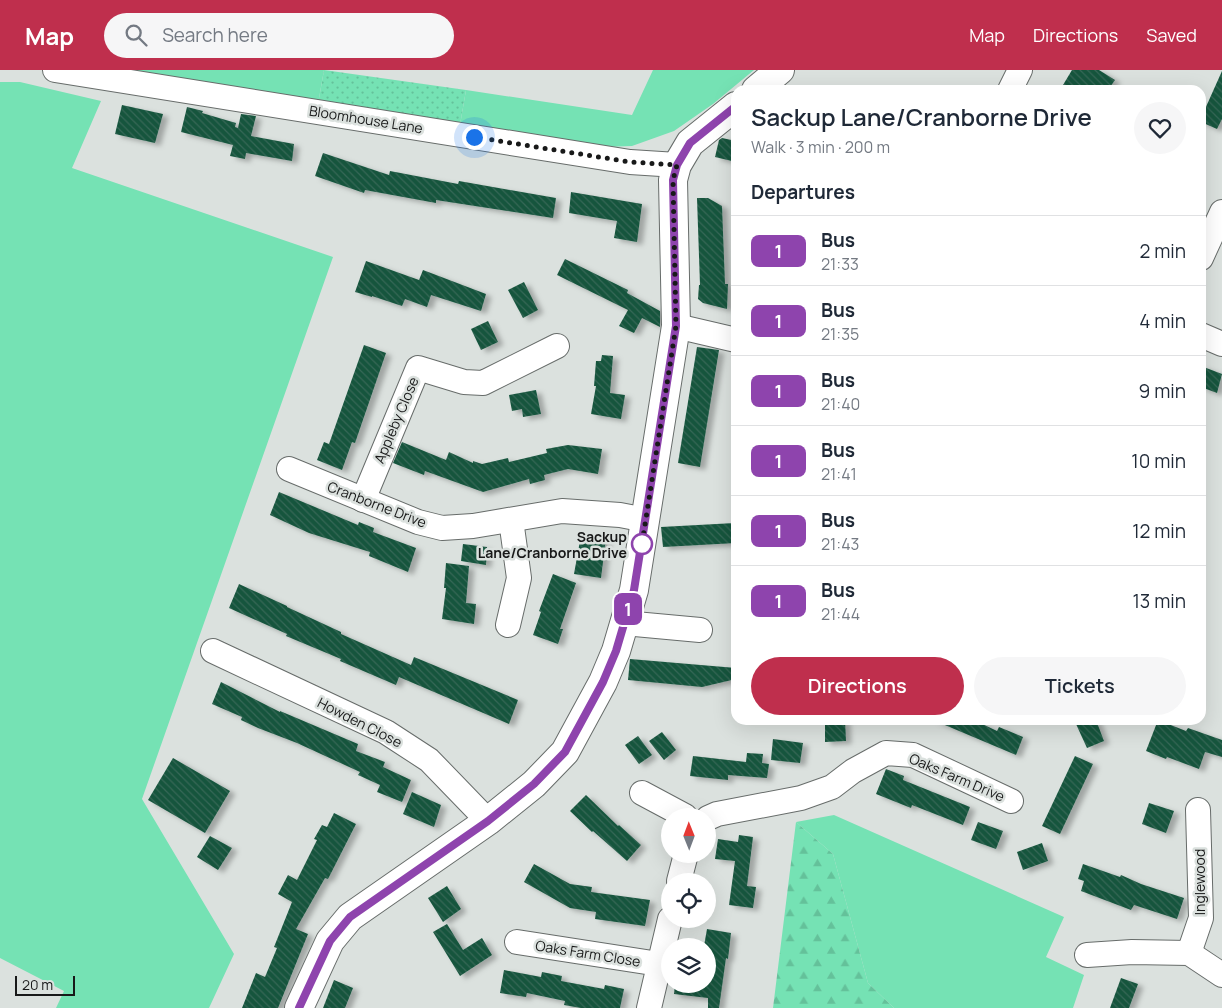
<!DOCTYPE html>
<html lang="en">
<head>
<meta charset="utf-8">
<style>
	:root { --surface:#fff; --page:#f6f6f7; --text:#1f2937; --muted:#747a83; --line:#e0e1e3; --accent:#bf2f4d }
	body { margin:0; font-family:Manrope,sans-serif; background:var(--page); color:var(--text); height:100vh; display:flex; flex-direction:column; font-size:19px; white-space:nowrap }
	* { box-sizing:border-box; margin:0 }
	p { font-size:16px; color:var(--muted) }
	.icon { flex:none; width:28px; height:28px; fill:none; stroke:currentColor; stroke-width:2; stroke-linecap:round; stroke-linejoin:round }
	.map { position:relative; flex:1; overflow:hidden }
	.side { position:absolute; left:731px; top:15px; width:475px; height:640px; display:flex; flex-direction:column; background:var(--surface); border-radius:15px; box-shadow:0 5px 20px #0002 }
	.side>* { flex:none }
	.badge { padding:0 10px; border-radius:8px; font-size:18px; line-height:32px }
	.needle { width:32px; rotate:359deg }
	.controls { position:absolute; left:661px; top:738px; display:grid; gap:10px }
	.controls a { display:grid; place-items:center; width:55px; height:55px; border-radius:50%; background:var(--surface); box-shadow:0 5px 20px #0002; font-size:25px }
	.scale { position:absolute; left:15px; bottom:12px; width:60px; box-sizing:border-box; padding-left:5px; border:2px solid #181919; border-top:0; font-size:14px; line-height:18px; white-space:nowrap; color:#181919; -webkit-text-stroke:4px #dbe1de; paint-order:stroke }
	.you { position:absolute; width:25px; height:25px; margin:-12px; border:4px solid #fff; border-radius:50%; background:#1a73e8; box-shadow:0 0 0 8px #1a73e833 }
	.map>.badge { position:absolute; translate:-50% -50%; box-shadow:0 0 0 2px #fff }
	h2 { padding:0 20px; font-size:19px; line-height:45px }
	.round { display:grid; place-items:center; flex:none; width:52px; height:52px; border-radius:26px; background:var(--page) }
	.overview { display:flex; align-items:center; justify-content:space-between; height:85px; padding:0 20px }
	h1 { font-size:24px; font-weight:600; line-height:38px }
	.button { display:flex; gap:10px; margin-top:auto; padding:10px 20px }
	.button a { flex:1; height:58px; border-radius:30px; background:var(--accent); color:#fff; font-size:20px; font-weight:600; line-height:58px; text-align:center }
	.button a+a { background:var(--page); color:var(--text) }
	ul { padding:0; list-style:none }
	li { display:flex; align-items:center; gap:15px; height:70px; padding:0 20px; border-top:1px solid var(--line) }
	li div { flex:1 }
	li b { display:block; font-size:19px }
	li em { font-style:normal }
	li .badge { min-width:55px; font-weight:700; text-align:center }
	header { display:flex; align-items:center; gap:30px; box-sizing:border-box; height:70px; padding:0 25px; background:var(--accent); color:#fff }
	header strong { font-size:24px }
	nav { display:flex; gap:28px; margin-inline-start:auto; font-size:18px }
	.search { width:350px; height:45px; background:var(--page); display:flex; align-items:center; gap:12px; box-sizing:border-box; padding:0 18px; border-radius:28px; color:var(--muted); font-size:19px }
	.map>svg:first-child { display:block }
	.grass { fill:#75e2b4 }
	.forest { fill:url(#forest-firs) }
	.park { fill:url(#park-dots) }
	.building { fill:url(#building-back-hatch); filter:url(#shadow) }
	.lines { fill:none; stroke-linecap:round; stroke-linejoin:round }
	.street-casing { stroke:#676c6a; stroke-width:26 }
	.secondary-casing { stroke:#676c6a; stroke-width:30 }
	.street { stroke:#fff; stroke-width:24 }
	.secondary { stroke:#fff; stroke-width:28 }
	.line-casing { stroke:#fff; stroke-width:11 }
	.line { stroke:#8e44ad; stroke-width:8 }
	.walk { stroke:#181919; stroke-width:5; stroke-dasharray:0 9 }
	.stop-dot { fill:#fff; stroke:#8e44ad; stroke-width:2.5 }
	.labels { text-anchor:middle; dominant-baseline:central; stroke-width:5; stroke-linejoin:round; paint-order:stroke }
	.street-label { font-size:14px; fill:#181919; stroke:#dbe1de }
	.stop-label { font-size:14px; font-weight:bold; fill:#181919; stroke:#dbe1de; text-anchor:end }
</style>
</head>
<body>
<header>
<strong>Map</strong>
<div class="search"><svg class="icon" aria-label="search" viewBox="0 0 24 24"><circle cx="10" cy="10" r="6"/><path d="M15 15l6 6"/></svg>Search here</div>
<nav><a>Map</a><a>Directions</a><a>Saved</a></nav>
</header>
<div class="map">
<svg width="1222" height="938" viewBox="0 0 1222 938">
	<defs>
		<pattern id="forest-firs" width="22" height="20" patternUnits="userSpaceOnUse" patternTransform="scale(1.25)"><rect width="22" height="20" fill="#75e2b4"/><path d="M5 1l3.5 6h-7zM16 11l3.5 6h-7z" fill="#64c19a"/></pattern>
		<pattern id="park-dots" width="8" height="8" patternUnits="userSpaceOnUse" patternTransform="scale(1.25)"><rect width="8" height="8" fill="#75e2b4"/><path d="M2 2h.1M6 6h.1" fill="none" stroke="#64c19a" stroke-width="1.8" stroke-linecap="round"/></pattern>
		<pattern id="building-back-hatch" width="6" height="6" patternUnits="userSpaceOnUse" patternTransform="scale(1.25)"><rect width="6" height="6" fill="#16543d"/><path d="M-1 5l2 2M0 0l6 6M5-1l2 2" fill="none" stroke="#376856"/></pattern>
		<filter id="shadow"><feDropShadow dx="5.5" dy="3" stdDeviation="2.5" flood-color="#0004"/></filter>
	</defs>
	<rect width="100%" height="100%" fill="#dbe1de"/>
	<!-- grass -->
	<g class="grass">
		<path d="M 133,0 L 324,0 L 318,34 L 115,4 Z"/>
		<path d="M 653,0 L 754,0 L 713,34 L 674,61 L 632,76 L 603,77 L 460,55 L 466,20 L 632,45 Z"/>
		<path d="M 0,12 L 20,12 L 101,31 L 72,98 L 333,187 L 142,729 L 234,884 L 209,938 L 56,938 L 64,921 L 0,888 Z"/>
		<path d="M 834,745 L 1064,847 L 1046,887 L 1084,905 L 1073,938 L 894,938 L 868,913 L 833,784 L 796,752 Z"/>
	</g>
	<!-- forest -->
	<path class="forest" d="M 796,752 L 833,784 L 868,913 L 894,938 L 773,938 Z"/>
	<!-- park -->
	<path class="park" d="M 324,0 L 466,20 L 460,55 L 318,34 Z"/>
	<!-- building -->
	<g class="building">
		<path d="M 1072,0 L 1099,0 L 1115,10 L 1108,20 L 1060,20 Z"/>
		<path d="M 1222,1 L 1222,49 L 1217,59 L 1201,52 L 1201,48 Z"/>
		<path d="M 122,35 L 163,44 L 155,73 L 115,64 Z"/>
		<path d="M 187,37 L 203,41 L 202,43 L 236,53 L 235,57 L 238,58 L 241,44 L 256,46 L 251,66 L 294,74 L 292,91 L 246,83 L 245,89 L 230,86 L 233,75 L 181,62 Z"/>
		<path d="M 722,68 L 736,71 L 736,92 L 715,87 L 719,70 Z"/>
		<path d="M 323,83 L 389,105 L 390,101 L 458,114 L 459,111 L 556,128 L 553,148 L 436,130 L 436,133 L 365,120 L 364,123 L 315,106 Z"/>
		<path d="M 571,122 L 642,134 L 637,172 L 614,168 L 617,151 L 569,143 Z"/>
		<path d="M 697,128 L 708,128 L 722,136 L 725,214 L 728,214 L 727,239 L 703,233 L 698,229 L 699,215 L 700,215 Z"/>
		<path d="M 565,189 L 628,220 L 627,223 L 660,241 L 660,257 L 642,248 L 634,263 L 619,256 L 628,240 L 557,205 Z"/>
		<path d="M 366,191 L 419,210 L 423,200 L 486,224 L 481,241 L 431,225 L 427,237 L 405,229 L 402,236 L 372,226 L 372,227 L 355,222 Z"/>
		<path d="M 524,212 L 538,240 L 523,248 L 508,220 Z"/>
		<path d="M 488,251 L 498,272 L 481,280 L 471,259 Z"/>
		<path d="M 364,275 L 386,283 L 355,373 L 352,372 L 342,400 L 317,390 L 324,372 L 329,374 Z"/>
		<path d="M 697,277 L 719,280 L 700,397 L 678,393 Z"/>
		<path d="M 602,285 L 613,286 L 610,323 L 625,325 L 621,349 L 591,344 L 596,316 L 594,316 L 596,291 L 601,291 Z"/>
		<path d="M 1201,296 L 1222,304 L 1217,323 L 1201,317 Z"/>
		<path d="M 536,320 L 541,344 L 523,347 L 522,339 L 512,341 L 509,325 Z"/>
		<path d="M 402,372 L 446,390 L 449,382 L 473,393 L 473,391 L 482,394 L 508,388 L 509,392 L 547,383 L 546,379 L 568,375 L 602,379 L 598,404 L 568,399 L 544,405 L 545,410 L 530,414 L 529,409 L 483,422 L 425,401 L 424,405 L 393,393 Z"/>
		<path d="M 279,422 L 358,455 L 359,452 L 374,458 L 373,462 L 416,478 L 408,502 L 369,486 L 370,482 L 309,463 L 270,445 Z"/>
		<path d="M 735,453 L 736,473 L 663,477 L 661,457 Z"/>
		<path d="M 581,465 L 606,468 L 601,508 L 574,504 Z"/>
		<path d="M 463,474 L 487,477 L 486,495 L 461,491 Z"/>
		<path d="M 446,493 L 469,496 L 466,533 L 476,534 L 474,554 L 442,549 L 446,518 L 444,518 Z"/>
		<path d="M 553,504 L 576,513 L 560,559 L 563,559 L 558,574 L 533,565 L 541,542 L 539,541 Z"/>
		<path d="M 239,514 L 287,536 L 287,537 L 341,562 L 341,564 L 411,595 L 414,587 L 518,630 L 509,654 L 399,607 L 396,615 L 340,591 L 341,589 L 286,566 L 287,564 L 229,538 Z"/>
		<path d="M 630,589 L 736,598 L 736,609 L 702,617 L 628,610 Z"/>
		<path d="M 221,612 L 280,642 L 280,641 L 358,674 L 356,681 L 385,692 L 383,697 L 411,710 L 402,732 L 377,722 L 380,715 L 358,705 L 360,702 L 297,673 L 258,658 L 241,650 L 242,647 L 212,634 Z"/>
		<path d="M 845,650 L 846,671 L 825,672 L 825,651 Z"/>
		<path d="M 933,650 L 974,650 L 997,661 L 999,657 L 1023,667 L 1016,685 Z"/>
		<path d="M 1085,650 L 1096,650 L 1104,671 L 1087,678 L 1076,654 Z"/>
		<path d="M 1158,650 L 1186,661 L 1188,658 L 1222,670 L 1222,687 L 1205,682 L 1199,699 L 1167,687 L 1166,689 L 1146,681 Z"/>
		<path d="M 662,662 L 676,680 L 664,690 L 649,671 Z"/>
		<path d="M 638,666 L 652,685 L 639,694 L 625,675 Z"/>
		<path d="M 773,669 L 803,673 L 800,693 L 771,690 Z"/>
		<path d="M 747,683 L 763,684 L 762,693 L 769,694 L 767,708 L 728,705 L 728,710 L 690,706 L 693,686 L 746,692 Z"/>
		<path d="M 1075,686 L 1093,694 L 1060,764 L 1042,756 Z"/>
		<path d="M 173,688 L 230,721 L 205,763 L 148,730 Z"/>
		<path d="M 886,699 L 904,706 L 903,710 L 970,737 L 963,755 L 912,735 L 911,738 L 876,724 Z"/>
		<path d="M 412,722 L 441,735 L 434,757 L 403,744 Z"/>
		<path d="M 586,725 L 618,756 L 619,755 L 641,775 L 627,791 L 593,761 L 592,762 L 570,741 Z"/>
		<path d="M 1149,733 L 1174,741 L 1166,763 L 1142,754 Z"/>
		<path d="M 334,743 L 356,754 L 328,809 L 325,808 L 296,859 L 308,864 L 278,938 L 242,938 L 256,903 L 265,907 L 277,878 L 274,877 L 292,832 L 278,824 L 288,805 L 297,810 L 317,770 L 314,769 L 322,755 L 327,757 Z"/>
		<path d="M 978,752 L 1003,761 L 996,779 L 971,770 Z"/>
		<path d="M 739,765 L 753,767 L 747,816 L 756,817 L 753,838 L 729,835 L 735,791 L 715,789 L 718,769 L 738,772 Z"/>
		<path d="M 210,766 L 232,778 L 218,800 L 197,787 Z"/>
		<path d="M 1042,773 L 1048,791 L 1023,800 L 1017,782 Z"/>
		<path d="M 534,794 L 570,814 L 592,817 L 591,822 L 650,830 L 645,856 L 595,849 L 596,842 L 570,838 L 524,812 Z"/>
		<path d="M 1083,794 L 1120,807 L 1121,805 L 1141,814 L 1184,828 L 1177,849 L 1134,835 L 1131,840 L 1081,821 L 1084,811 L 1078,809 Z"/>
		<path d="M 447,816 L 461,839 L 443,852 L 428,828 Z"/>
		<path d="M 447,854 L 463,880 L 482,868 L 492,885 L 460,906 L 433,862 Z"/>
		<path d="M 707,859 L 731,863 L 728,889 L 726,888 L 719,938 L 708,938 L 708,928 L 674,924 L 675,914 L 708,914 L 708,876 L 704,876 Z"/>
		<path d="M 504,900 L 541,907 L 542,902 L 562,906 L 561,911 L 604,919 L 605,915 L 624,919 L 620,938 L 581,938 L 564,935 L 565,931 L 527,923 L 526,927 L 500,923 Z"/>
		<path d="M 1121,908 L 1138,914 L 1129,938 L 1110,938 Z"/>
		<path d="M 334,910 L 353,918 L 345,938 L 323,938 Z"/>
	</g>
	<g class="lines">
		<defs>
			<g id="street">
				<path d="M 55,0 L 630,92 L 677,95"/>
				<path d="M 1010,20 L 1020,0"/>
				<path d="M 1201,188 L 1222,142"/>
				<path d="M 676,256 L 736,270"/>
				<path d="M 1201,265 L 1222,274"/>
				<path d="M 289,399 L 418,452 L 442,458 L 473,456 L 562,441 L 620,445 L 646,450"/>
				<path d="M 363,430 L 418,298 L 464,312 L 483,313 L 557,276"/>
				<path d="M 624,553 L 700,560"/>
				<path d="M 508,555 L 519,508 L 511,450"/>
				<path d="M 213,581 L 386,662 L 429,690 L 488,751"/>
				<path d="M 642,723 L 685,746"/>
				<path d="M 708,748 L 717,744 L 801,728 L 832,717 L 853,701 L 886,683 L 913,685 L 1011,731"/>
				<path d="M 679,811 L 686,784"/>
				<path d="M 517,872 L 659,894"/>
				<path d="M 1189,883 L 1201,848 L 1198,740"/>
				<path d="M 1087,885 L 1132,882 L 1189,883 L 1222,905"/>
				<path d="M 649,938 L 670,849"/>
			</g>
			<g id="secondary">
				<path d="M 756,20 L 780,0"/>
				<path d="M 299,938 L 330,871 L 350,847 L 488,751 L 534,714 L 565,682 L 603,612 L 616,581 L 634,520 L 676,256 L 673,110 L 677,95 L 690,73 L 736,36"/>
			</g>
		</defs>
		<!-- street casing -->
		<use href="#street" class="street-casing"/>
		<!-- secondary casing -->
		<use href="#secondary" class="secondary-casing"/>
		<!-- street -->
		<use href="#street" class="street"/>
		<!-- secondary -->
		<use href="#secondary" class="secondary"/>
	</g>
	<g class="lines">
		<defs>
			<path id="line" d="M 299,938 L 330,871 L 350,847 L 488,751 L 534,714 L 565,682 L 603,612 L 616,581 L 634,520 L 676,256 L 673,110 L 677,95 L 690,73 L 736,36"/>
		</defs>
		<!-- line casing -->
		<use href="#line" class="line-casing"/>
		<!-- line -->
		<use href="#line" class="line"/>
		<!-- walk -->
		<path class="walk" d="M 474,67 L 630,92 L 677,95 L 673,110 L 676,256 L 642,474"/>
	</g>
	<!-- markers -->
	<circle class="stop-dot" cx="642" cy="474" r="10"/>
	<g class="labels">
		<!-- street labels -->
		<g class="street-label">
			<text transform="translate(366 49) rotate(9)">Bloomhouse Lane</text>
			<text transform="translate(396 350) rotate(-67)">Appleby Close</text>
			<text transform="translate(377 434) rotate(21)">Cranborne Drive</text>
			<text transform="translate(360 652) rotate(27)">Howden Close</text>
			<text transform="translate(957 707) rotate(23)">Oaks Farm Drive</text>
			<text transform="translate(1199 812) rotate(-90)">Inglewood</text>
			<text transform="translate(588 883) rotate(9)">Oaks Farm Close</text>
		</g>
		<!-- stop labels -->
		<g class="stop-label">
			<text x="627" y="466">Sackup<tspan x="627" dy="16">Lane/Cranborne Drive</tspan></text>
		</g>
	</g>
</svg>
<div class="controls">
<a><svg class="needle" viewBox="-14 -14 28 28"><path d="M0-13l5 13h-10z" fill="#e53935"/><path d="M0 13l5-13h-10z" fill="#747a83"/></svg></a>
<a><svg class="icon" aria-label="locate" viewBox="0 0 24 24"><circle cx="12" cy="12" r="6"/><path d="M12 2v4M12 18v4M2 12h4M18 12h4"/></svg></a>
<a><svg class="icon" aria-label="layers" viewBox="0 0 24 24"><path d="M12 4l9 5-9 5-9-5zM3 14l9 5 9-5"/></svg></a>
</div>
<div class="scale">20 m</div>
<div class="you" style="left:474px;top:67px"></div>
<b class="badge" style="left:628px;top:539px;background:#8e44ad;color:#fff">1</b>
<section class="side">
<div class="overview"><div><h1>Sackup Lane/Cranborne Drive</h1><p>Walk · 3 min · 200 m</p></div><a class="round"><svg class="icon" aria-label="heart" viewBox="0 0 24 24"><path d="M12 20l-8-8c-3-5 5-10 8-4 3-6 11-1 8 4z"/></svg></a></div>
<h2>Departures</h2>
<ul>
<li><span class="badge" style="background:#8e44ad;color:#fff">1</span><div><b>Bus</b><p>21:33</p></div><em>2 min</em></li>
<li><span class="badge" style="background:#8e44ad;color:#fff">1</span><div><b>Bus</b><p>21:35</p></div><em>4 min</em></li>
<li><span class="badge" style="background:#8e44ad;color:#fff">1</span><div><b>Bus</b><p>21:40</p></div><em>9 min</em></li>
<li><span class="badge" style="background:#8e44ad;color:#fff">1</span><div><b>Bus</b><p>21:41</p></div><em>10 min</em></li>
<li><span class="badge" style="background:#8e44ad;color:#fff">1</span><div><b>Bus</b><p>21:43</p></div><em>12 min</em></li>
<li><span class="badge" style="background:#8e44ad;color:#fff">1</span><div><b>Bus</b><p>21:44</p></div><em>13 min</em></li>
</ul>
<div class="button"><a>Directions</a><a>Tickets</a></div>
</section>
</div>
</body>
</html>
